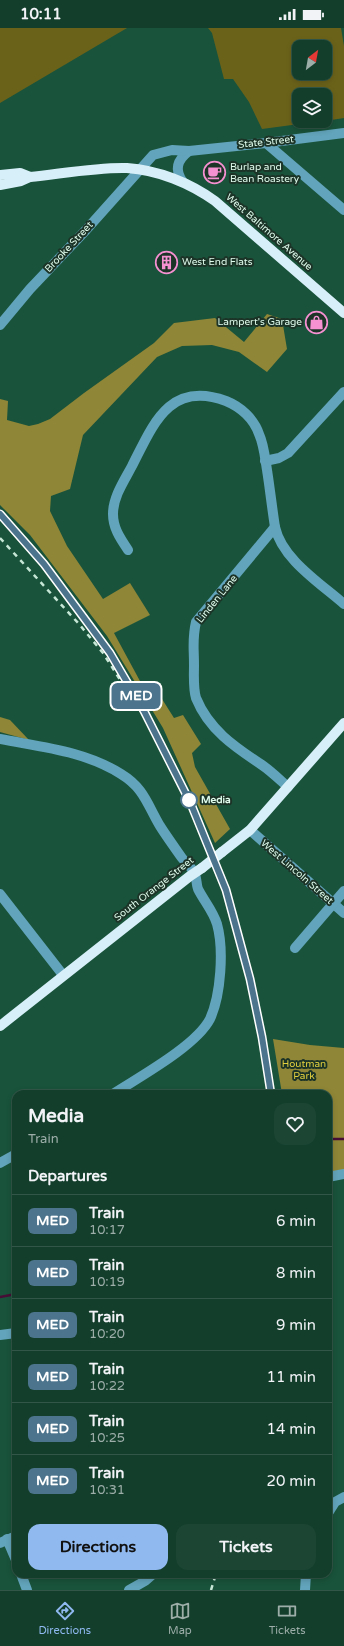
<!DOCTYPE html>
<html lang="en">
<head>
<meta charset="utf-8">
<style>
	:root { --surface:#133e2c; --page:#1c4534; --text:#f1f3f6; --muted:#9daea9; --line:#325748; --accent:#90b9f0 }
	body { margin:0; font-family:"Varela Round",sans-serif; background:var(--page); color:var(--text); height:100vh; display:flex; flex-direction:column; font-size:15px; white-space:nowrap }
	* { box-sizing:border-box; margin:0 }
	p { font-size:13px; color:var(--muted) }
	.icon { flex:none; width:22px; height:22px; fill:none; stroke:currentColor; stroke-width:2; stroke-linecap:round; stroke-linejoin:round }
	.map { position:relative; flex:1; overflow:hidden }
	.panel { position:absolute; left:12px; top:1062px; width:320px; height:488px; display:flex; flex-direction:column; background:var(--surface); border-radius:12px; box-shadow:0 2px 6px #0003,0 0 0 1px var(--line) }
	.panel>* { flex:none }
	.badge { padding:0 8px; border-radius:6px; font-size:14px; line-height:26px }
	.needle { width:26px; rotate:31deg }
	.buttons { position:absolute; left:292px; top:12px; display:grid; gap:8px }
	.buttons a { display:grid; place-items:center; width:40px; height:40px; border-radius:8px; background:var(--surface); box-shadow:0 2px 6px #0003,0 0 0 1px var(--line); font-size:20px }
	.map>.badge { position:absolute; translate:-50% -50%; box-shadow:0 0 0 2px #fff }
	h2 { padding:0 16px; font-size:15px; line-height:36px }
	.round { display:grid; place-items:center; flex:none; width:42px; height:42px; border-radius:12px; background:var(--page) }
	.head { display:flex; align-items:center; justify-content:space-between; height:68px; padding:0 16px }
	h1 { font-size:19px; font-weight:700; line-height:30px }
	.primary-button { display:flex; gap:8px; margin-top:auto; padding:8px 16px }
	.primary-button a { flex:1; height:46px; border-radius:12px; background:var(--accent); color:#111; font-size:16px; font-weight:700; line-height:46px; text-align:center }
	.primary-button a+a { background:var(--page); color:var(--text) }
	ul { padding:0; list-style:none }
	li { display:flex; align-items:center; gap:12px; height:52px; padding:0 16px; border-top:1px solid var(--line) }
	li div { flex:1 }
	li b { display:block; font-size:15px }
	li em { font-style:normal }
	li .badge { min-width:44px; font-weight:700; text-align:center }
	.status { display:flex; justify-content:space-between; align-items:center; height:28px; padding:0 20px; background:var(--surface); direction:ltr }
	.status svg { height:11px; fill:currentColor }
	.tab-bar { display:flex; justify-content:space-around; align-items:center; height:56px; border-top:1px solid var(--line); background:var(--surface); font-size:11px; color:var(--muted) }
	.tab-bar a { display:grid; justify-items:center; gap:2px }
	.tab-bar .current { color:var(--accent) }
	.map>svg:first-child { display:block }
	.green { fill:#6b621a; fill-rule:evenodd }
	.forest { fill:#8f8637 }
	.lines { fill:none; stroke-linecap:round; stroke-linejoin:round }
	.stream { stroke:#470d36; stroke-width:2.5 }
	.minor { stroke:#62a4bb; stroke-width:10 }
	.major { stroke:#d7eff8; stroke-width:10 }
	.rail { stroke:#c6e7d6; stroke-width:2.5; stroke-dasharray:5 5; stroke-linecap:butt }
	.major-bridge { stroke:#d7eff8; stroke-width:10 }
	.line-casing { stroke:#fff; stroke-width:9 }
	.line { stroke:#4c748c; stroke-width:6 }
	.stop-dot { fill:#fff; stroke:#4c748c; stroke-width:2 }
	.labels { text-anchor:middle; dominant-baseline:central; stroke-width:4; stroke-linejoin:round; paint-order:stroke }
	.street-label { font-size:10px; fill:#dffcec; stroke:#1c3328 }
	.poi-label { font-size:10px; fill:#dffcec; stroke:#1c3328; text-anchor:start }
	.stop-label { font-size:10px; font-weight:bold; fill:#dffcec; stroke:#1c3328; text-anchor:start }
	.park-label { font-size:10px; fill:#e1cf3e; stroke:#1c3328 }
</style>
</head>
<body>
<div class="status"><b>10:11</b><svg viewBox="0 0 49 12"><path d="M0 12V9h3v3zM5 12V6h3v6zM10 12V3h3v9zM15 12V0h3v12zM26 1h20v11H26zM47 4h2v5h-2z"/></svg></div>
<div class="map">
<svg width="344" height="1562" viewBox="0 0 344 1562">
	<rect width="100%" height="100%" fill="#19533b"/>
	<!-- green -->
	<g class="green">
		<path d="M 0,0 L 127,0 L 0,75 Z"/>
		<path d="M 208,0 L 341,0 L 344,18 L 344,90 L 325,93 L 325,67 L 299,67 L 299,93 L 322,93 L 262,101 L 249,74 L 233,51 L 224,51 L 212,5 ZM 299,19 L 325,19 L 325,45 L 299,45 Z"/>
	</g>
	<!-- forest -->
	<g class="forest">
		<path d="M 267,286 L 282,291 L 287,321 L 267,344 L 239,324 L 212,317 L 182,318 L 157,329 L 83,407 L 70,461 L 51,468 L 50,483 L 67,518 L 103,571 L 130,555 L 150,587 L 114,605 L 147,666 L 157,663 L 174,690 L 183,687 L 201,716 L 192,725 L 195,739 L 230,801 L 215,815 L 163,700 L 107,608 L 30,507 L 0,477 L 0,371 L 8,373 L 7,392 L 29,398 L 38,396 L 50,391 L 84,365 L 154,315 L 174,295 L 215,290 L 244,314 Z"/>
		<path d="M 0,689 L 10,692 L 29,712 L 0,704 Z"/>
		<path d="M 273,1011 L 310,1017 L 344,1020 L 344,1146 L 328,1149 L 328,1066 L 282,1066 Z"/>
	</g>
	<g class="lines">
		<!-- stream -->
		<g class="stream">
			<path d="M 328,1111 L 344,1111"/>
			<path d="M 0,1269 L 16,1266"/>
		</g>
		<!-- minor -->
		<g class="minor">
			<path d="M 266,115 L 344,182"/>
			<path d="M 183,154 C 174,142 177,132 189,123"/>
			<path d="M 0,297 L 30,261 L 86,202 L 153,127 L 172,122 L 189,123 L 266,115 L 344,105"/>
			<path d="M 265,433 L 279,430 L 288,425 L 344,364"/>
			<path d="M 275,499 L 196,594 C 192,611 194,619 194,637 C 194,647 193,660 196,670 C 209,702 235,719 262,737 C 271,743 280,752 288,759"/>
			<path d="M 128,522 C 120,510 113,500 113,486 C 113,469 124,453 132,438 C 153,397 169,352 226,373 C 241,379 254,391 259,406 C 264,417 265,430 267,442 C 270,461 272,480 275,499 C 282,531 320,555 344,576"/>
			<path d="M 0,711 C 41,719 85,723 121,746 C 144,760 147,776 160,798 C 167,809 175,820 182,830 C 186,835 191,839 194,844 C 197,849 196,856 198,861 C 204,873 213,883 217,896 C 224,921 221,967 210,991 C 196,1018 139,1049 113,1066"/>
			<path d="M 250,802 L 344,885"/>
			<path d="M 0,866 L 63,947"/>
			<path d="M 295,920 L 344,863"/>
			<path d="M 0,1135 L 16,1126"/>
			<path d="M 328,1149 L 344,1146"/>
			<path d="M 0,1307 L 16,1305"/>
			<path d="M 328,1485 L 335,1474 L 344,1469"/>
			<path d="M 7,1511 L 16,1532"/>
			<path d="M 0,1515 L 16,1508"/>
			<path d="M 21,1546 L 27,1562"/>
			<path d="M 129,1562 L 145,1553 L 153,1546"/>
			<path d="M 305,1562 L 306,1546"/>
		</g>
		<!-- major -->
		<g class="major">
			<path d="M 0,147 L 20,145 L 30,149"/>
			<path d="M 0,157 L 21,153 L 30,149 C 60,146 97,139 127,140 C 158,142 190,155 215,173 L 344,285"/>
			<path d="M 222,824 L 250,802 L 344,695"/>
			<path d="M 0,998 L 190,848 L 202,840"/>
		</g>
		<!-- rail -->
		<g class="rail">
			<path d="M 0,486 C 44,533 85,584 119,638 C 142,675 161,714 180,753 C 197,789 214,825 226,862 C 231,876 234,891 238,906 C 252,959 263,1012 271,1066"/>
			<path d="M 0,510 L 79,596 L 103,625 L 124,658"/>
			<path d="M 211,1562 L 216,1546"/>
		</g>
		<!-- major-bridge -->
		<path class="major-bridge" d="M 202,840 L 222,824"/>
	</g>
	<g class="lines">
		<defs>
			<path id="line" d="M 0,486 L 44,536 L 110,625 L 144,683 L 191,776 L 226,862 L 250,951 L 262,1009 L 271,1066"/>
		</defs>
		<!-- line casing -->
		<use href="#line" class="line-casing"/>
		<!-- line -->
		<use href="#line" class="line"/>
	</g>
	<!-- icons -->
	<defs>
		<symbol id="cafe-ring" viewBox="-11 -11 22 22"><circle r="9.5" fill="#1c3328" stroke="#f590d1" stroke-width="1.5"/><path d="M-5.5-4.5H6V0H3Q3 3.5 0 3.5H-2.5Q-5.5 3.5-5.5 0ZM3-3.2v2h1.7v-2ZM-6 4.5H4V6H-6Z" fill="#f590d1"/></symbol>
		<symbol id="building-ring" viewBox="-11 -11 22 22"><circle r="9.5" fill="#1c3328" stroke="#f590d1" stroke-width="1.5"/><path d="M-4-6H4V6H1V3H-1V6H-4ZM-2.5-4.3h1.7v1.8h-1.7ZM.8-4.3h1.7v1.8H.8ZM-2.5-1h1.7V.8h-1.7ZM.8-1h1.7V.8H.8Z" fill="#f590d1"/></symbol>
		<symbol id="shop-ring" viewBox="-11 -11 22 22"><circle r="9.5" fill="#1c3328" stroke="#f590d1" stroke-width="1.5"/><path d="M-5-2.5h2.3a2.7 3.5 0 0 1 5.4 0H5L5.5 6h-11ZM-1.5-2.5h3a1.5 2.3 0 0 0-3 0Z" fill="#f590d1"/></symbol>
	</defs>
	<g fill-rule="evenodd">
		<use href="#cafe-ring" x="202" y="132" width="25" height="25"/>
		<use href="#building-ring" x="154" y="222" width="25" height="25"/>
		<use href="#shop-ring" x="304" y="282" width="25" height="25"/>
	</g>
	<!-- markers -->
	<circle class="stop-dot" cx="189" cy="772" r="8"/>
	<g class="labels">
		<!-- street labels -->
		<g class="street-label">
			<text transform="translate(266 114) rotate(-6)">State Street</text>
			<text transform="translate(269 204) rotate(41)">West Baltimore Avenue</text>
			<text transform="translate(69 219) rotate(-47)">Brooke Street</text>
			<text transform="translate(217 571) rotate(-51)">Linden Lane</text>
			<text transform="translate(297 844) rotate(41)">West Lincoln Street</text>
			<text transform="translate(154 861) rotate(-38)">South Orange Street</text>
		</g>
		<!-- poi labels -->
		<g class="poi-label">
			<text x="230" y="139">Burlap and<tspan x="230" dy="12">Bean Roastery</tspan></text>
			<text x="182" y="234">West End Flats</text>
			<text x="302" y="294" text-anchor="end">Lampert's Garage</text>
		</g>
		<!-- stop labels -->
		<g class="stop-label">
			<text x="201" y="772">Media</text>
		</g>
		<!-- park labels -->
		<g class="park-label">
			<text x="304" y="1036">Houtman<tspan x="304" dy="12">Park</tspan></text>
		</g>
	</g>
</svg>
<div class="buttons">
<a><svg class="needle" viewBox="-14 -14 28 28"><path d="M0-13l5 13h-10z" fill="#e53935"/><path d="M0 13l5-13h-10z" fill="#9daea9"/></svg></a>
<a><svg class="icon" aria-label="layers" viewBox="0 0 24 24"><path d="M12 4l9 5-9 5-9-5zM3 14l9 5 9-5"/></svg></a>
</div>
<b class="badge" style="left:136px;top:668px;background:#4c748c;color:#fff">MED</b>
<section class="panel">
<div class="head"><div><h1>Media</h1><p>Train</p></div><a class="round"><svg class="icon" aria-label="heart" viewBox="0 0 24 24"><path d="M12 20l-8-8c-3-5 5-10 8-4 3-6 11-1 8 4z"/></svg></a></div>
<h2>Departures</h2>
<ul>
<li><span class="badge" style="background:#4c748c;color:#fff">MED</span><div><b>Train</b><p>10:17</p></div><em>6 min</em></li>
<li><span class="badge" style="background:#4c748c;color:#fff">MED</span><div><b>Train</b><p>10:19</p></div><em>8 min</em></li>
<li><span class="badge" style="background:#4c748c;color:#fff">MED</span><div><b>Train</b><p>10:20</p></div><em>9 min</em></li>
<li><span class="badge" style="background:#4c748c;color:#fff">MED</span><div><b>Train</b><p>10:22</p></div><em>11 min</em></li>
<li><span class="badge" style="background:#4c748c;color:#fff">MED</span><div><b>Train</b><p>10:25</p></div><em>14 min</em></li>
<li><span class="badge" style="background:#4c748c;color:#fff">MED</span><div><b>Train</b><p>10:31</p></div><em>20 min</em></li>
</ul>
<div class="primary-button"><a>Directions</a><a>Tickets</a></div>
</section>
</div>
<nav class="tab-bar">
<a class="current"><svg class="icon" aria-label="directions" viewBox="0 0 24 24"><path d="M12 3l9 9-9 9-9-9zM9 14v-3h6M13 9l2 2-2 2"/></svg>Directions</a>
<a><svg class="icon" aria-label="map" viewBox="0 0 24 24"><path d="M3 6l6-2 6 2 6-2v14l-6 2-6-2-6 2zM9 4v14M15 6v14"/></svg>Map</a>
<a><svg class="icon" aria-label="tickets" viewBox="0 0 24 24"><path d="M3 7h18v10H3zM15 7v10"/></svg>Tickets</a>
</nav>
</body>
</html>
